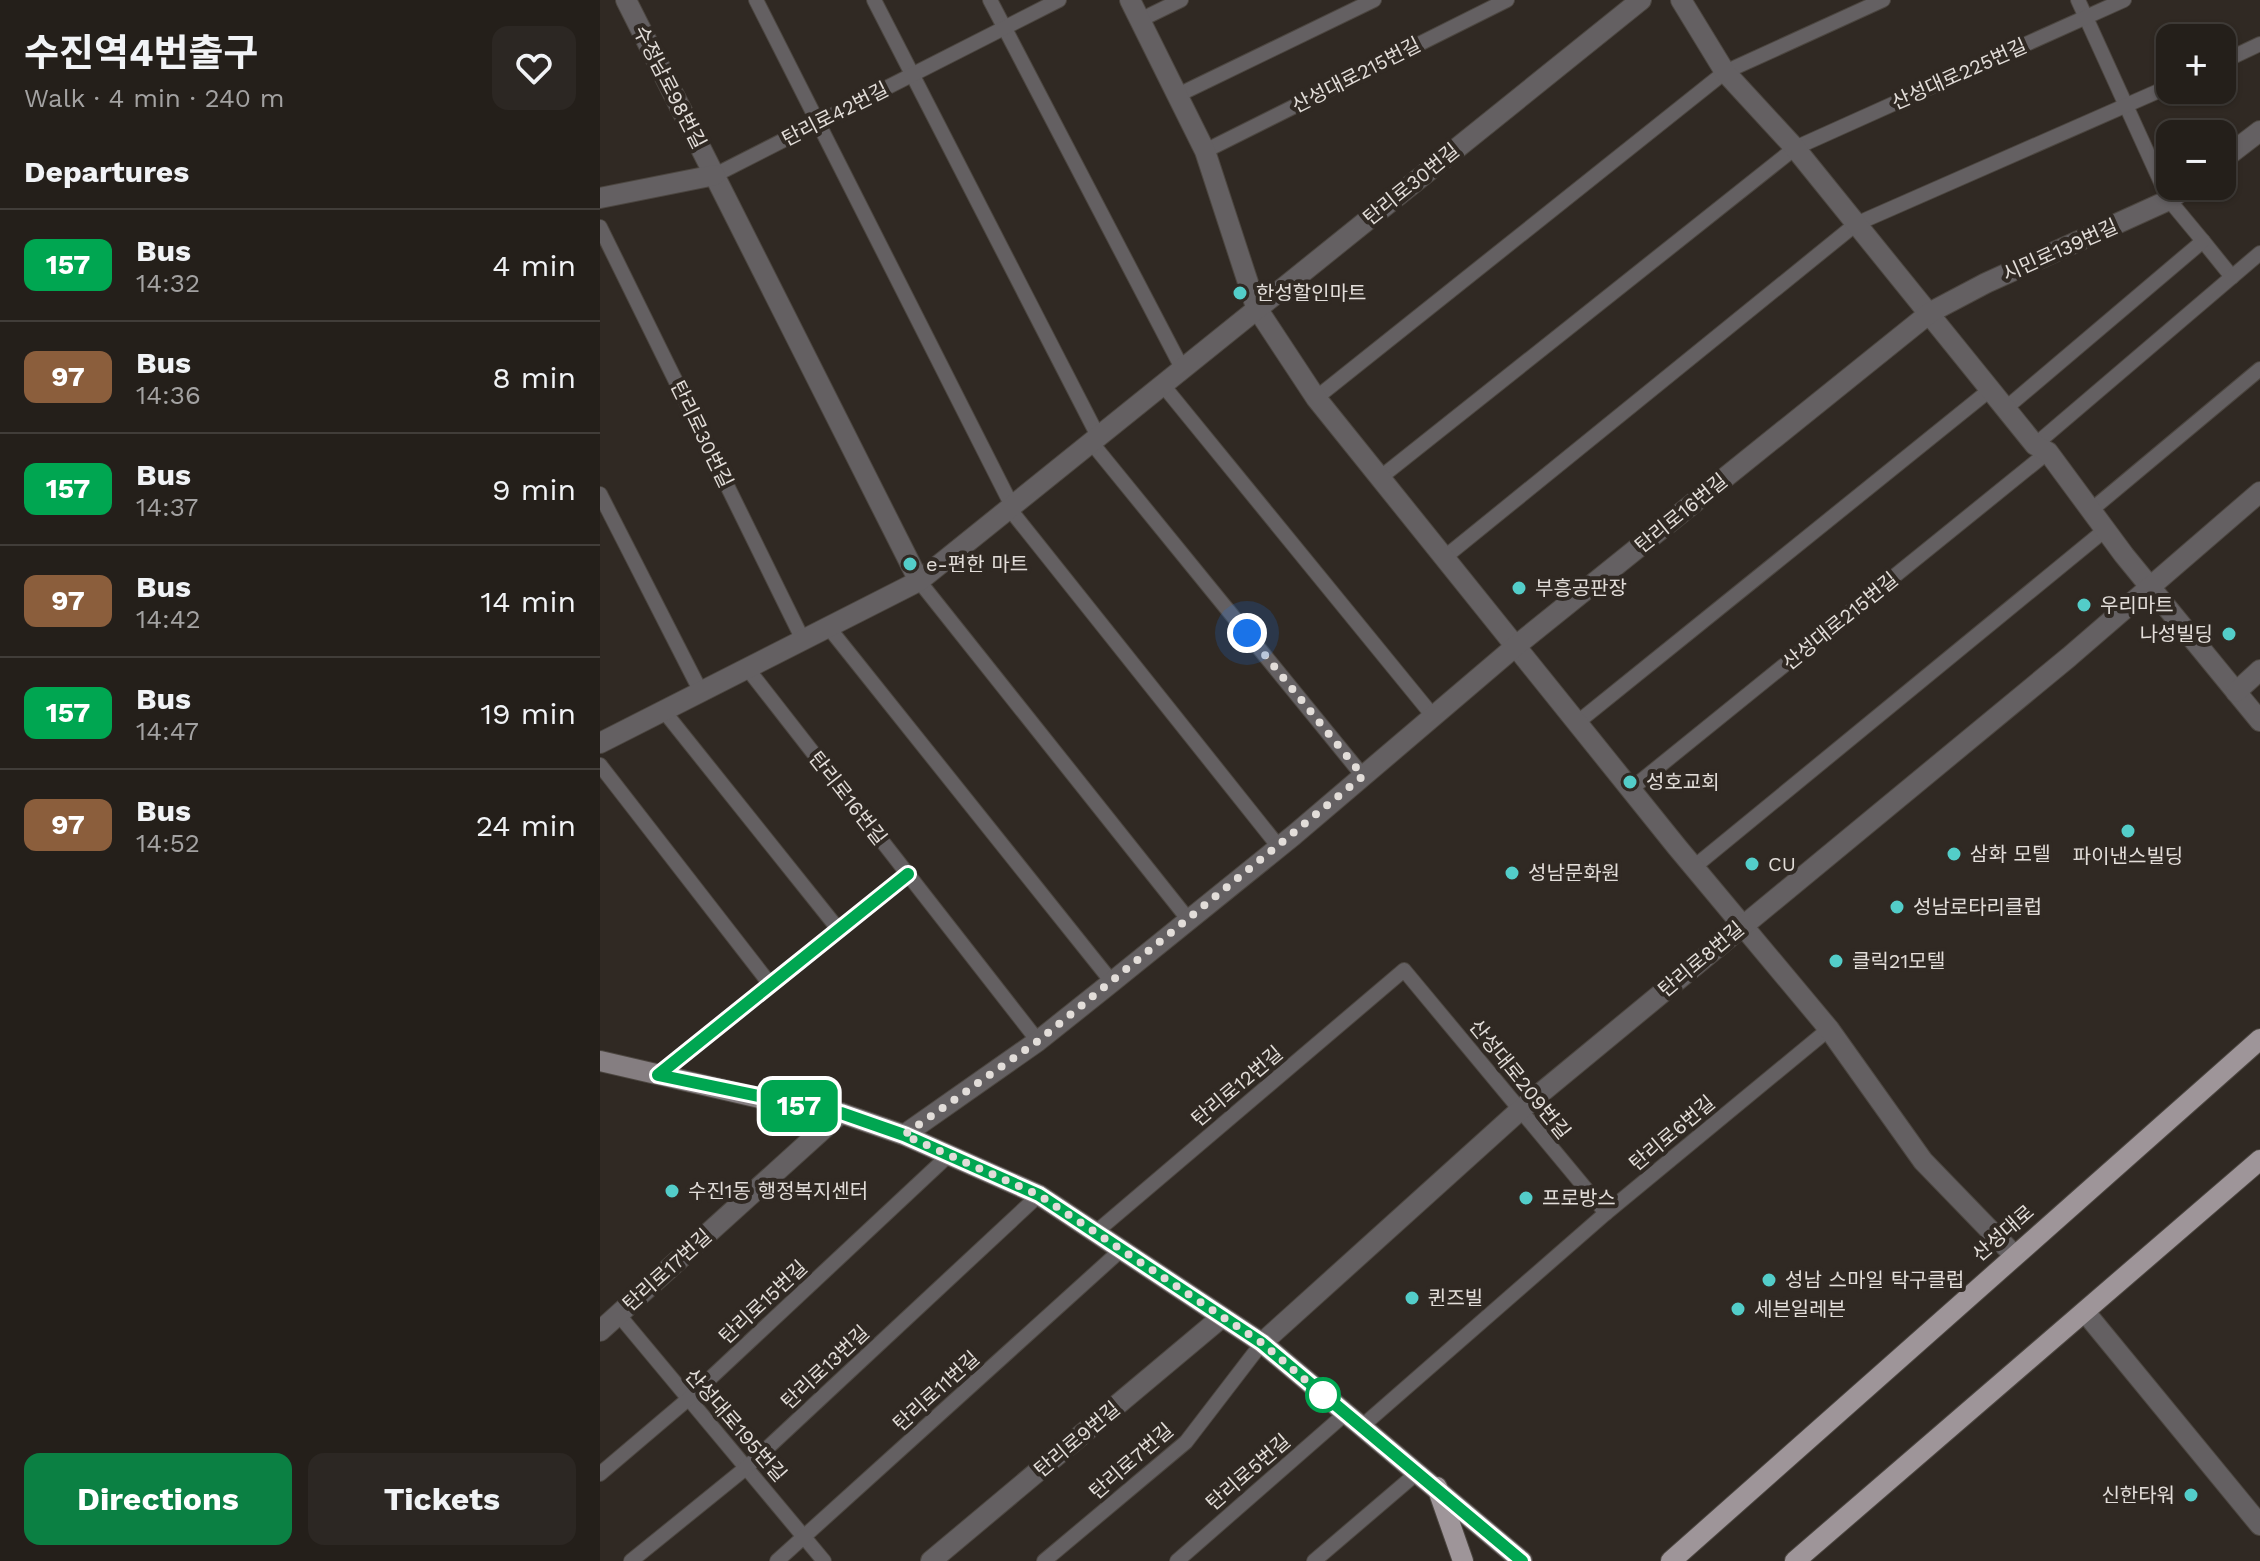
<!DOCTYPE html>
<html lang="en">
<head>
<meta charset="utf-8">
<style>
	:root { --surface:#241f1a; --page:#2c2723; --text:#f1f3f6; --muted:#a3a2a2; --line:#413d39; --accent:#0b8043 }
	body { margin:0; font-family:"Work Sans","Noto Sans KR",sans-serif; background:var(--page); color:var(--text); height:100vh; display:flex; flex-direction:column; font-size:30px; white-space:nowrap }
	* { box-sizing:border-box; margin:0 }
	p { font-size:26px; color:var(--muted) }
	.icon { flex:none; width:44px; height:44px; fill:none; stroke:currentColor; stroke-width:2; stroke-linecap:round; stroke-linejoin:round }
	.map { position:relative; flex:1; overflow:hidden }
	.side { display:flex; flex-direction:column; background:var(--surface); width:600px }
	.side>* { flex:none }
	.badge { padding:0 16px; border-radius:12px; font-size:28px; line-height:52px }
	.buttons { position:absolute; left:1556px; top:24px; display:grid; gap:16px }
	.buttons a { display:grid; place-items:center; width:80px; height:80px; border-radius:16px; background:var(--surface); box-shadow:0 2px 6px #0004,0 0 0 2px var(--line); font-size:40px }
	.you { position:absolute; width:40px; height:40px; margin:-20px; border:6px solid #fff; border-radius:50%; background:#1a73e8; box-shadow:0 0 0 12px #1a73e833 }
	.map>.badge { position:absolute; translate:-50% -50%; box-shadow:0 0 0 4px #fff }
	h2 { padding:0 24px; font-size:30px; line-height:72px }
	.round { display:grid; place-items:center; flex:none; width:84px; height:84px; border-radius:16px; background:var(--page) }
	.overview { display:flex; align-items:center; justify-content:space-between; height:136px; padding:0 24px }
	h1 { font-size:38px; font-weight:700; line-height:60px }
	.button { display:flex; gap:16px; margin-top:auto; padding:16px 24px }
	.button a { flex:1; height:92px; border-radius:16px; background:var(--accent); color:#fff; font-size:32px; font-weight:700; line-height:92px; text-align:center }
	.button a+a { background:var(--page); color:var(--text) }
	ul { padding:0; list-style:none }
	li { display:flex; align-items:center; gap:24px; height:112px; padding:0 24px; border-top:2px solid var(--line) }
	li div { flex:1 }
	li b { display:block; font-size:30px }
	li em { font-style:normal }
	li .badge { min-width:88px; font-weight:700; text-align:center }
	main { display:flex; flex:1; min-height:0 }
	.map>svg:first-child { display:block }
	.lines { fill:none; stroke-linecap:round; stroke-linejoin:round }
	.lane-casing { stroke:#4c4640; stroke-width:16 }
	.street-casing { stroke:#4c4640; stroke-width:22 }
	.secondary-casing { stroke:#4c4640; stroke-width:22 }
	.primary-casing { stroke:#4c4640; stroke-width:22 }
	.lane { stroke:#646062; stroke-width:14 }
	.street { stroke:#646062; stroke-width:20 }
	.secondary { stroke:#857e81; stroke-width:20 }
	.primary { stroke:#9e9599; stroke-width:20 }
	.line-casing { stroke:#fff; stroke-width:18 }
	.line { stroke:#00a651; stroke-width:12 }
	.walk { stroke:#e2ddd9; stroke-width:8; stroke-dasharray:0 14.4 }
	.poi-dot { fill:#53cdc9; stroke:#302923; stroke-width:3 }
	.stop-dot { fill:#fff; stroke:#00a651; stroke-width:4 }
	.labels { text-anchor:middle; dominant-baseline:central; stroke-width:8; stroke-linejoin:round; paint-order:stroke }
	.street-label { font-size:20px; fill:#e2ddd9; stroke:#302923 }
	.poi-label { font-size:20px; fill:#e2ddd9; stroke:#302923; text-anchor:start }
</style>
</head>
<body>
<main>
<section class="side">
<div class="overview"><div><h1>수진역4번출구</h1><p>Walk · 4 min · 240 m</p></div><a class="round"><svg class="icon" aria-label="heart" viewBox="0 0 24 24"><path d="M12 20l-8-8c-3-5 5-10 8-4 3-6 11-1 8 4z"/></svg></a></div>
<h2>Departures</h2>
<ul>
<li><span class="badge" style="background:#00a651;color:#fff">157</span><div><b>Bus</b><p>14:32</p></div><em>4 min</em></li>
<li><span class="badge" style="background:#8b5e3c;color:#fff">97</span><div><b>Bus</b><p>14:36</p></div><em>8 min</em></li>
<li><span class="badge" style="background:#00a651;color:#fff">157</span><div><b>Bus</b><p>14:37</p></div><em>9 min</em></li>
<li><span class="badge" style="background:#8b5e3c;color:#fff">97</span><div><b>Bus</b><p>14:42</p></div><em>14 min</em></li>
<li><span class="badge" style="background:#00a651;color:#fff">157</span><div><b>Bus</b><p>14:47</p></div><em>19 min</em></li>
<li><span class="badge" style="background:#8b5e3c;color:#fff">97</span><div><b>Bus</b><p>14:52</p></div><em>24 min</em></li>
</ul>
<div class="button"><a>Directions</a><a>Tickets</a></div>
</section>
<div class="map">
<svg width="1660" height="1561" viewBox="0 0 1660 1561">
	<rect width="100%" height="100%" fill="#302923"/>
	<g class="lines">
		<defs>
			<g id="lane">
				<path d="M 156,0 L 411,504"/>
				<path d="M 274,0 L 498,436"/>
				<path d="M 390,0 L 582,368"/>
				<path d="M 540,20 L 581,0"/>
				<path d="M 1622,62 L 1660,44"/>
				<path d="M 578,95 L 774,0"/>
				<path d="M 605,151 L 907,0"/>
				<path d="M 115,175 L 459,0"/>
				<path d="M 0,227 L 203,640"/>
				<path d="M 1603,241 L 1632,277"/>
				<path d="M 562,384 L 833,716"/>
				<path d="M 716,398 L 1125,72 L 1283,0"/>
				<path d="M 1406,408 L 1603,241 L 1569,200 L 1478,0"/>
				<path d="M 491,442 L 763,776"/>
				<path d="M 1435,445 L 1660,253"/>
				<path d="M 781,477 L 1195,148 L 1524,0"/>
				<path d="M 0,494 L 100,690"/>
				<path d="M 408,507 L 679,847"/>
				<path d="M 1490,511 L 1660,369"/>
				<path d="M 845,557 L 1256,224 L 1570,86"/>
				<path d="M 319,581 L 588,919"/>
				<path d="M 229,628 L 512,982"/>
				<path d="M 147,668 L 438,1041"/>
				<path d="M 63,710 L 239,930"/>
				<path d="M 978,722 L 1391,389"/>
				<path d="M 0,765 L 170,984"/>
				<path d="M 1031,789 L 1448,452"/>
				<path d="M 1094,867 L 1505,530"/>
				<path d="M 58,1075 L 308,874"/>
				<path d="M 496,1232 L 804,970 L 1006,1213"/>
				<path d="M 18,1314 L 224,1561"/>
				<path d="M 760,1428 L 1006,1213 L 1229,1029"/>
				<path d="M 0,1474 L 87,1400 L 349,1155"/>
				<path d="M 31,1561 L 147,1467 L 439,1195"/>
				<path d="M 177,1561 L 521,1250"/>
				<path d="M 444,1561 L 586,1442 L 662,1343"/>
				<path d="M 577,1561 L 745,1414"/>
				<path d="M 714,1561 L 817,1473"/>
			</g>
			<g id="street">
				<path d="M 26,0 L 319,581"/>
				<path d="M 530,0 L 605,151 L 656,307 L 716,398 L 1077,847 L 1229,1029 L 1323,1161 L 1414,1255"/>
				<path d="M 1081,0 L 1125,72 L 1195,148 L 1435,445 L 1448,452 L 1524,555 L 1660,721"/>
				<path d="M 1622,160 L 1660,131"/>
				<path d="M 0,198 L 115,175"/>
				<path d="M 1636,692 L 1660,670"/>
				<path d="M 0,743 L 319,581 L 1041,0"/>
				<path d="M 304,1135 L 438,1041 L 512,982 L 694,835 L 917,645 L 1331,312 L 1386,283 L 1569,200 L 1588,186"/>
				<path d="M 1485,1312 L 1660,1525"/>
				<path d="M 0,1331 L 241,1113"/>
				<path d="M 662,1343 L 919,1111 L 1469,657 L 1660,492"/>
				<path d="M 331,1561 L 622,1317"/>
			</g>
			<path id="secondary" d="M 0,1061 L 168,1100 L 241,1113 L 304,1135 L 439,1195 L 662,1343 L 922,1561"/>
			<g id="primary">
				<path d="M 837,1487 L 863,1561"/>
				<path d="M 1071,1561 L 1660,1039"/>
				<path d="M 1195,1561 L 1660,1160"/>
			</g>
		</defs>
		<!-- lane casing -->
		<use href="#lane" class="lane-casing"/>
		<!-- street casing -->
		<use href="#street" class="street-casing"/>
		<!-- secondary casing -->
		<use href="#secondary" class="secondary-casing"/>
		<!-- primary casing -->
		<use href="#primary" class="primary-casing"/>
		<!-- lane -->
		<use href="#lane" class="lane"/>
		<!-- street -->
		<use href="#street" class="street"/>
		<!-- secondary -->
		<use href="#secondary" class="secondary"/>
		<!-- primary -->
		<use href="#primary" class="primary"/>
	</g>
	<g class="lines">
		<defs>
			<path id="line" d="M 308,874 L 58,1075 L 241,1113 L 304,1135 L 439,1195 L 662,1343 L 922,1561"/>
		</defs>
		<!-- line casing -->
		<use href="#line" class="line-casing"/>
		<!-- line -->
		<use href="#line" class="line"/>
		<!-- walk -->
		<path class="walk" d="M 647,633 L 763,776 L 438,1041 L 304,1135 L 439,1195 L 662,1343 L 723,1395"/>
	</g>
	<!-- markers -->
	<g class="poi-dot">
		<circle cx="640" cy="293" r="8"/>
		<circle cx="310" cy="564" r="8"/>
		<circle cx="919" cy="588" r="8"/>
		<circle cx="1484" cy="605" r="8"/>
		<circle cx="1629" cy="634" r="8"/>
		<circle cx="1030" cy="782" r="8"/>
		<circle cx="1528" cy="831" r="8"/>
		<circle cx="1354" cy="854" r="8"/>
		<circle cx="1152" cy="864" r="8"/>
		<circle cx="912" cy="873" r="8"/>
		<circle cx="1297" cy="907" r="8"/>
		<circle cx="1236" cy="961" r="8"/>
		<circle cx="72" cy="1191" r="8"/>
		<circle cx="926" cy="1198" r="8"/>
		<circle cx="1169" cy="1280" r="8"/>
		<circle cx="812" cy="1298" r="8"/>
		<circle cx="1138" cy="1309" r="8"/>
		<circle cx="1591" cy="1495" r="8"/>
	</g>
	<circle class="stop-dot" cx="723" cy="1395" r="16"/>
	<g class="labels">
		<!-- street labels -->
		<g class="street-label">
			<text transform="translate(1359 74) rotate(-24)">산성대로225번길</text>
			<text transform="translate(756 75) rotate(-27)">산성대로215번길</text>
			<text transform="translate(70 87) rotate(63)">수정남로98번길</text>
			<text transform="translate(235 114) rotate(-27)">탄리로42번길</text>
			<text transform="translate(811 184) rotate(-39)">탄리로30번길</text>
			<text transform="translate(1460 250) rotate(-24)">시민로139번길</text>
			<text transform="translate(102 434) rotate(64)">탄리로30번길</text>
			<text transform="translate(1081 513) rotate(-39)">탄리로16번길</text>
			<text transform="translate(1240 621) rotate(-39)">산성대로215번길</text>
			<text transform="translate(248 798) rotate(52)">탄리로16번길</text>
			<text transform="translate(1101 959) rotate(-40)">탄리로8번길</text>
			<text transform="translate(920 1079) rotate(51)">산성대로209번길</text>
			<text transform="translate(637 1086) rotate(-40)">탄리로12번길</text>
			<text transform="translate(1072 1133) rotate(-40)">탄리로6번길</text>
			<text transform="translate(1403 1233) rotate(-41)">산성대로</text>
			<text transform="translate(67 1270) rotate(-42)">탄리로17번길</text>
			<text transform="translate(163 1302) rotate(-43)">탄리로15번길</text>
			<text transform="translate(225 1367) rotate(-43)">탄리로13번길</text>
			<text transform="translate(336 1391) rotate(-42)">탄리로11번길</text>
			<text transform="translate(136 1425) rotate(49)">산성대로195번길</text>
			<text transform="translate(477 1439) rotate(-40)">탄리로9번길</text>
			<text transform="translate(531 1461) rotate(-41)">탄리로7번길</text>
			<text transform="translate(648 1472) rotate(-41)">탄리로5번길</text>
		</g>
		<!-- poi labels -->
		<g class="poi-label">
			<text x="656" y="293">한성할인마트</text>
			<text x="326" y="564">e-편한 마트</text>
			<text x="935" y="588">부흥공판장</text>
			<text x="1500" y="605">우리마트</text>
			<text x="1613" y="634" text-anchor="end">나성빌딩</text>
			<text x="1046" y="782">성호교회</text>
			<text x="1370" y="854">삼화 모텔</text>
			<text x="1528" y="856" text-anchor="middle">파이낸스빌딩</text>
			<text x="1168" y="864">CU</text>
			<text x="928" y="873">성남문화원</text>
			<text x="1313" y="907">성남로타리클럽</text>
			<text x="1252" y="961">클릭21모텔</text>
			<text x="88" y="1191">수진1동 행정복지센터</text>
			<text x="942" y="1198">프로방스</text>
			<text x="1185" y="1280">성남 스마일 탁구클럽</text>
			<text x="828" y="1298">퀸즈빌</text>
			<text x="1154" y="1309">세븐일레븐</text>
			<text x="1575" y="1495" text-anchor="end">신한타워</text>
		</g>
	</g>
</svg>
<div class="buttons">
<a>+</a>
<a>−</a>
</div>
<div class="you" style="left:647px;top:633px"></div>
<b class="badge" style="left:199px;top:1106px;background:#00a651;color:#fff">157</b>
</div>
</main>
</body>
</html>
